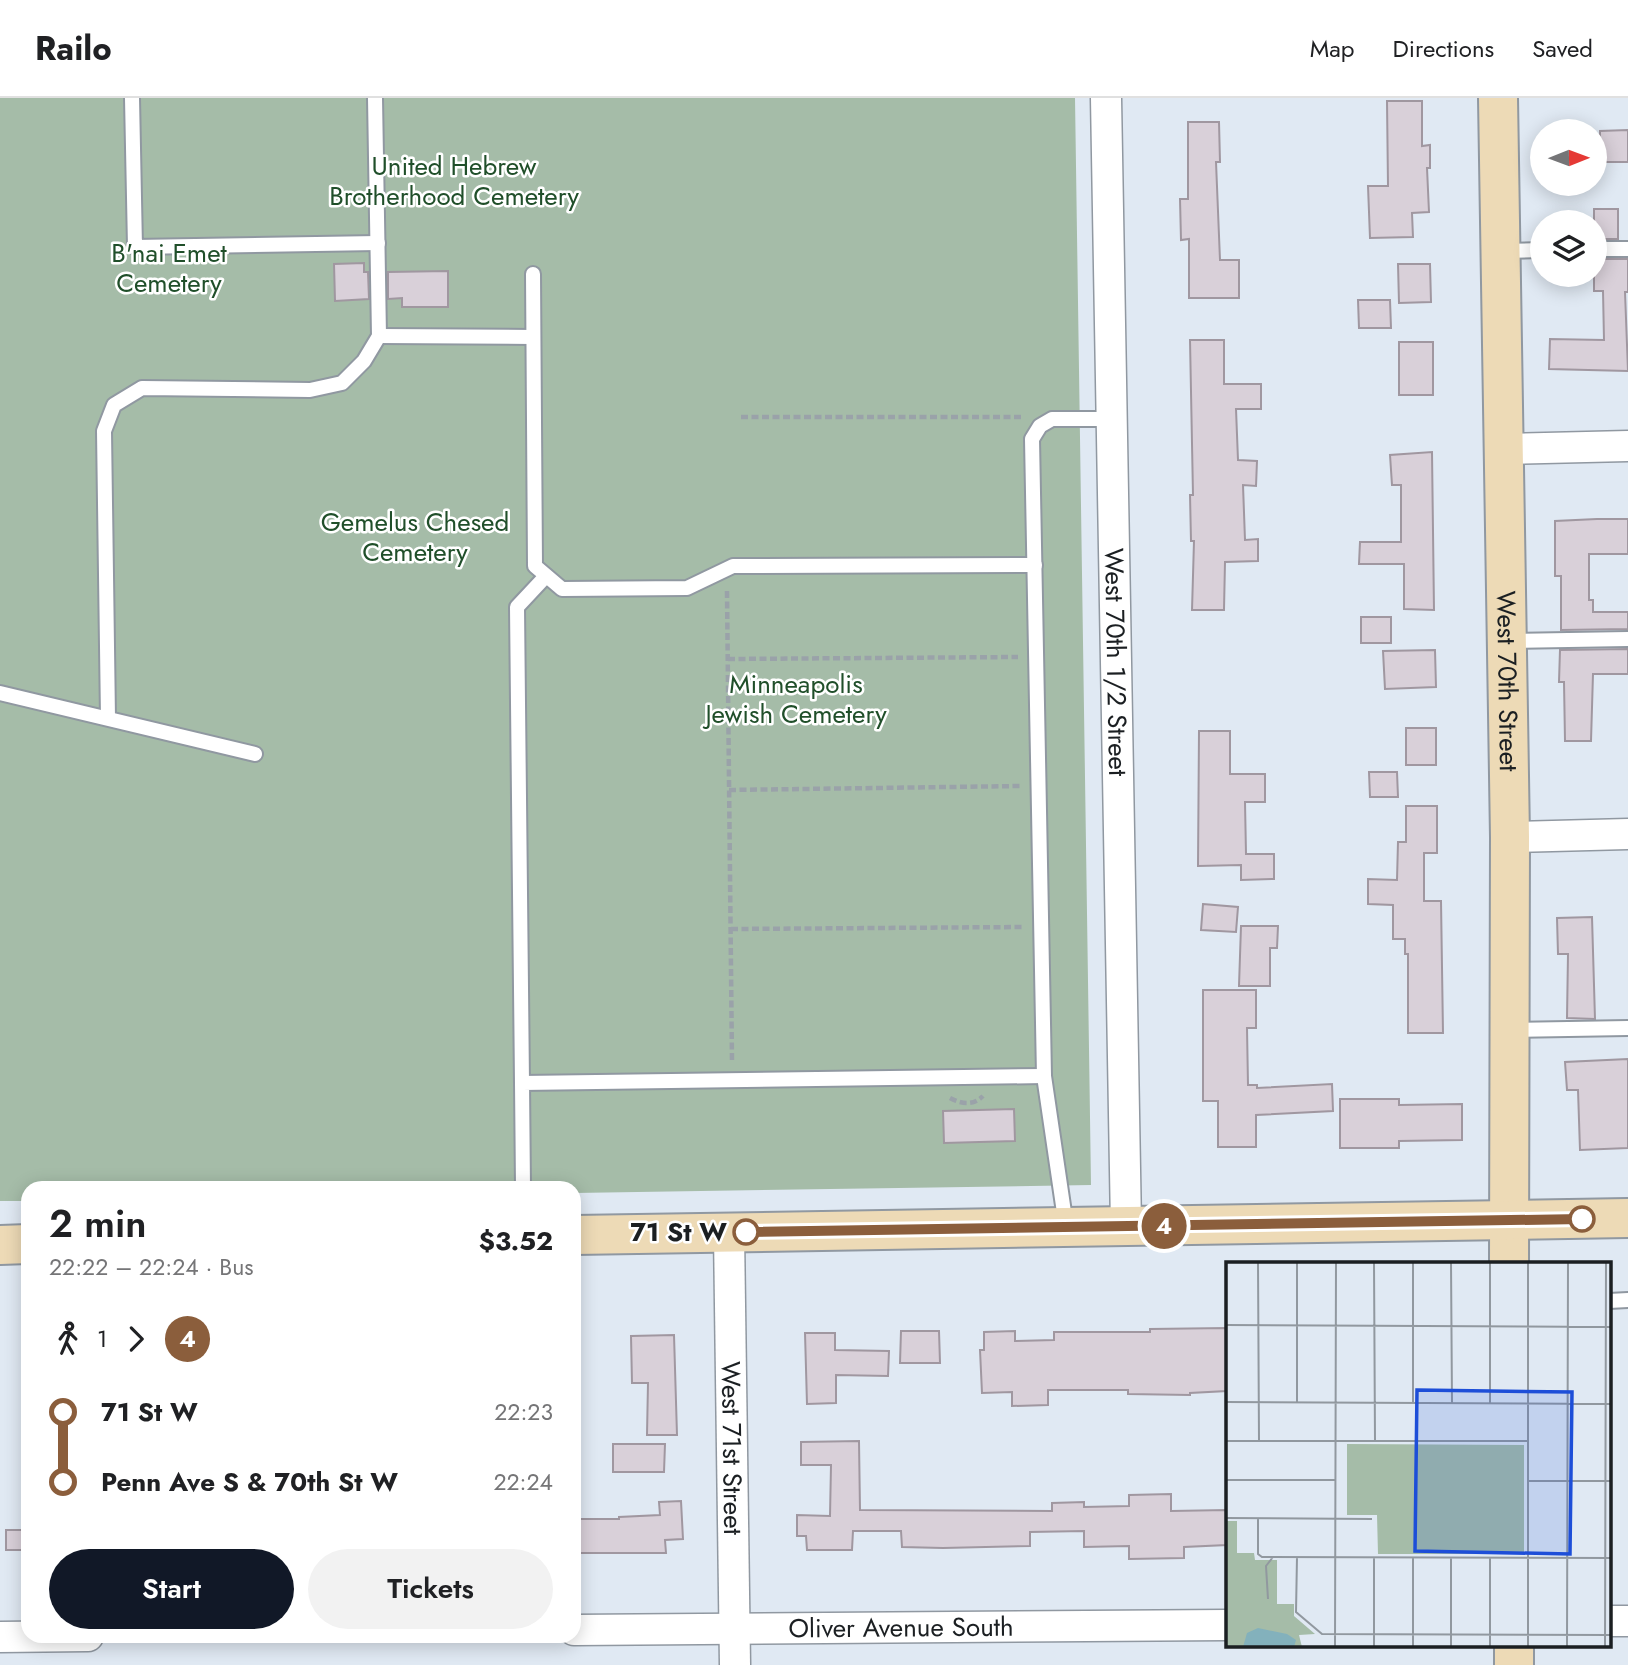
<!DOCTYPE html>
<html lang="en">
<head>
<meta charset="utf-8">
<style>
	:root { --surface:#fff; --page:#f2f2f2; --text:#202124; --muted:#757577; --line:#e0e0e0; --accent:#111827 }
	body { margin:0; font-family:Jost,sans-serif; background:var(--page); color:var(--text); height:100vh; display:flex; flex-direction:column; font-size:26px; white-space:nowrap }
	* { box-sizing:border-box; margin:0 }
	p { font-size:23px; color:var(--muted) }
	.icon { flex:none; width:38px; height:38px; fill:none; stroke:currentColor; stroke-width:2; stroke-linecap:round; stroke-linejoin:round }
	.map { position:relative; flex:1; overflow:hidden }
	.panel { position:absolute; left:21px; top:1083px; width:560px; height:462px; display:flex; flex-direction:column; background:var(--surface); border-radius:21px; box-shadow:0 4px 18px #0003 }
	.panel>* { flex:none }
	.badge { padding:0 14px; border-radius:23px; font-size:24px; line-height:46px }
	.needle { width:46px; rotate:89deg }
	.controls { position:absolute; left:1530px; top:21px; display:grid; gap:14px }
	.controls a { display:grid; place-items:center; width:77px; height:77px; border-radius:50%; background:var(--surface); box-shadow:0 4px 18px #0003; font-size:35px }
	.map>.badge { position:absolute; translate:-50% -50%; box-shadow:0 0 0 4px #fff }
	.legs { display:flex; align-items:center; gap:10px; height:77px; padding:0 28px; font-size:23px }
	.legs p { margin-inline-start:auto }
	.head { display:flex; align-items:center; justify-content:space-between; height:119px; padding:0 28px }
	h1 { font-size:38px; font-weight:600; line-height:52px }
	.cta { display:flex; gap:14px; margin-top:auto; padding:14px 28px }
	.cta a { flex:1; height:80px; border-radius:42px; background:var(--accent); color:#fff; font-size:28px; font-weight:600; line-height:80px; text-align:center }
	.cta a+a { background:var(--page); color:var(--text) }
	ul { padding:0 28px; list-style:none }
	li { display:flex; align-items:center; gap:24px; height:70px; font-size:26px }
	li i { display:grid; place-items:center; width:10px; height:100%; margin:0 9px; background:currentColor }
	li i::after { content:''; width:18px; height:18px; margin:-9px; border:5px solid; border-radius:50%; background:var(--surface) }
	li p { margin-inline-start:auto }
	li:first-child i { background:linear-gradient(#0000 50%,currentColor 0) }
	li:last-child i { background:linear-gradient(currentColor 50%,#0000 0) }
	header { display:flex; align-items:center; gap:42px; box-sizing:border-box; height:98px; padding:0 35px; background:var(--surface); border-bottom:2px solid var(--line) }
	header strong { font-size:33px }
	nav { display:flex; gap:38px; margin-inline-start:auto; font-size:24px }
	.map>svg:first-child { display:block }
	.green { fill:#a5bca8 }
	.building { fill:#d9d0d9; stroke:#a097a0; stroke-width:2 }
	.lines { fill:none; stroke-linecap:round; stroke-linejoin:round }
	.lane-casing { stroke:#9098a1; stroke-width:18 }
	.street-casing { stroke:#9098a1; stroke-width:33 }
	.secondary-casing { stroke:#9098a1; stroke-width:42 }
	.path { stroke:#9aa2a9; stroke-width:4.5; stroke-dasharray:7 3.5; stroke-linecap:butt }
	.lane { stroke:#fff; stroke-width:14 }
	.street { stroke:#fff; stroke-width:30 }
	.secondary { stroke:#eddab6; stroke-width:38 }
	.line-1-casing { stroke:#fff; stroke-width:16 }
	.line-1 { stroke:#8b5e3c; stroke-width:10 }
	.stop-1-dot { fill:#fff; stroke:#8b5e3c; stroke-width:3.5 }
	.labels { text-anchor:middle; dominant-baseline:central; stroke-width:5; stroke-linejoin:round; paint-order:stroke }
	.park-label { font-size:26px; fill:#204f2a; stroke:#fff }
	.street-label { font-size:26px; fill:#1b1f22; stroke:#fff }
	.stop-label { font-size:26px; font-weight:bold; fill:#1b1f22; stroke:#fff; text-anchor:end }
	.inset-road { fill:none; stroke:#91989f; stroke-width:2 }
	.view { fill:#1d4ed8; fill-opacity:0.15; stroke:#1d4ed8; stroke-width:3.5 }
	.inset-edge { fill:none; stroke:#1b1f22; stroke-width:3.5 }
</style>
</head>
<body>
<header>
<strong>Railo</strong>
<nav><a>Map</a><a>Directions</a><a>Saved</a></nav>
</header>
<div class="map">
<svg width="1628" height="1567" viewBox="0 0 1628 1567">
	<rect width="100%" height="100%" fill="#e0e9f3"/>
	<!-- green -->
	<path class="green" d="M 0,0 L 1075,0 L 1091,1087 L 574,1095 L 574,1090 L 28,1090 L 28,1103 L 0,1103 Z"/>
	<!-- building -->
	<g class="building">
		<path d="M 1387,3 L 1422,3 L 1422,48 L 1430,47 L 1430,70 L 1427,70 L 1429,114 L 1412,115 L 1413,139 L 1370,140 L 1368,88 L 1388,88 Z"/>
		<path d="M 1188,24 L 1219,24 L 1220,64 L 1216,64 L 1220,162 L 1239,162 L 1239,200 L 1189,200 L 1189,141 L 1181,142 L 1180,101 L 1188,101 Z"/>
		<path d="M 1628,32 L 1628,64 L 1600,64 L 1600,33 Z"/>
		<rect x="1594" y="111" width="24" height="30"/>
		<path d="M 1594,161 L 1628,161 L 1628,194 L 1625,194 L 1628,273 L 1549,271 L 1550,241 L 1604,242 L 1603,193 L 1594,193 Z"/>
		<path d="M 364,165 L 364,174 L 368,174 L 369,201 L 335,203 L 334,166 Z"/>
		<path d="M 1398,166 L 1430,166 L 1431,204 L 1399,205 Z"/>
		<path d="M 448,173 L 448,209 L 402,209 L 402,200 L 388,201 L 388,174 Z"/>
		<path d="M 1358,202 L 1390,202 L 1391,230 L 1359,230 Z"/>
		<path d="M 1190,242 L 1224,242 L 1224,286 L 1261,286 L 1261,311 L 1236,311 L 1238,362 L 1257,363 L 1256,388 L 1243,387 L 1245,442 L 1258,441 L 1258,463 L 1225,464 L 1224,512 L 1192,512 L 1194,443 L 1191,443 L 1190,397 L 1193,397 Z"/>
		<rect x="1399" y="244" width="34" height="53"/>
		<path d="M 1432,354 L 1434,512 L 1404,511 L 1404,466 L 1359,466 L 1360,444 L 1401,444 L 1401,387 L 1392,387 L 1390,357 Z"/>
		<path d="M 1597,421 L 1628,421 L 1628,456 L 1589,456 L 1589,502 L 1593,502 L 1593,514 L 1628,514 L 1628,531 L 1561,532 L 1561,478 L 1555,478 L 1555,423 Z"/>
		<rect x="1361" y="519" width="30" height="26"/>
		<path d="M 1628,551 L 1628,576 L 1593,576 L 1591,643 L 1565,643 L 1564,584 L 1559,584 L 1560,552 Z"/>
		<path d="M 1435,552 L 1436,589 L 1385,591 L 1383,553 Z"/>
		<rect x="1406" y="630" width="30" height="37"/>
		<path d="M 1199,633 L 1230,633 L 1230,676 L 1265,676 L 1265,704 L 1245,704 L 1246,756 L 1274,756 L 1274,781 L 1241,782 L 1241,767 L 1198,768 Z"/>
		<path d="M 1369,674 L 1397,674 L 1398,699 L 1370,699 Z"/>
		<path d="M 1406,708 L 1437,708 L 1437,755 L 1424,755 L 1424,803 L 1441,803 L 1443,935 L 1408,935 L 1408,856 L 1405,856 L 1405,841 L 1393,841 L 1393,807 L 1368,806 L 1368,781 L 1397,782 L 1398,744 L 1406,744 Z"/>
		<path d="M 1203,806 L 1238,809 L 1236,834 L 1201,832 Z"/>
		<path d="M 1592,819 L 1595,921 L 1567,920 L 1568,856 L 1558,856 L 1557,820 Z"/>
		<path d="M 1241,828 L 1278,828 L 1277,850 L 1270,850 L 1270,888 L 1239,888 Z"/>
		<path d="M 1203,892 L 1256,892 L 1256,930 L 1247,930 L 1248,987 L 1257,987 L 1257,990 L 1332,986 L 1333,1013 L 1256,1017 L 1256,1049 L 1218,1049 L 1218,1003 L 1203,1003 Z"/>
		<path d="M 1628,961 L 1628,1050 L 1580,1052 L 1578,992 L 1567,992 L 1565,964 Z"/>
		<path d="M 1340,1001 L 1399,1001 L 1399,1007 L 1462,1006 L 1462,1042 L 1399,1043 L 1399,1050 L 1340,1050 Z"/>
		<path d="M 1014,1011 L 1015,1043 L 944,1045 L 943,1013 Z"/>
		<path d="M 1227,1230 L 1227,1293 L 1190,1295 L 1190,1297 L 1128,1296 L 1128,1292 L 1048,1292 L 1048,1307 L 1012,1308 L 1012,1294 L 982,1295 L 980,1252 L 984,1252 L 984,1234 L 1015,1233 L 1015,1243 L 1054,1242 L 1054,1234 L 1150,1234 L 1150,1231 Z"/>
		<path d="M 901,1233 L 939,1233 L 940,1265 L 900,1265 Z"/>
		<path d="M 805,1235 L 835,1235 L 835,1252 L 889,1253 L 888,1278 L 836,1277 L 836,1305 L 807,1306 Z"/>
		<path d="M 674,1237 L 677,1337 L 647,1337 L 648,1285 L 632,1285 L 631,1238 Z"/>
		<path d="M 859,1343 L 860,1412 L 1052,1413 L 1052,1405 L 1084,1404 L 1084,1409 L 1129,1408 L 1129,1397 L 1171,1396 L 1171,1413 L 1227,1412 L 1227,1447 L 1184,1449 L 1184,1460 L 1129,1461 L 1129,1448 L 1084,1449 L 1084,1433 L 1030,1434 L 1030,1448 L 943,1450 L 902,1449 L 901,1433 L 853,1433 L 852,1452 L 807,1452 L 806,1438 L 797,1438 L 797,1417 L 830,1418 L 831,1367 L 801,1367 L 801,1344 Z"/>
		<path d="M 613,1346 L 665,1346 L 664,1374 L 613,1374 Z"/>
		<path d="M 681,1403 L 683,1441 L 665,1442 L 666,1455 L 574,1455 L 574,1421 L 619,1421 L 619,1419 L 660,1417 L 659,1404 Z"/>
		<rect x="6" y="1432" width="22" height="20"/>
	</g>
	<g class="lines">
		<defs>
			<g id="lane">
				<path d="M 132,0 L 135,149 L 378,145"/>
				<path d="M 1594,151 L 1628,151"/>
				<path d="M 1501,153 L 1542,152"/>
				<path d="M 533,176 L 535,468 L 562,491 L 687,490 L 733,468 L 1035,467"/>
				<path d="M 379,238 L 533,239"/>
				<path d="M 1508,543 L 1628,541"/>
				<path d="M 0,595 L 255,656"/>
				<path d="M 108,620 L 104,333 L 114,307 L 142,290 L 310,292 L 342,285 L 364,263 L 379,238 L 375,0"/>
				<path d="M 1510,932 L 1628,930"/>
				<path d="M 522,985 L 517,509 L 546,478"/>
				<path d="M 523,1090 L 522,985 L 1044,978"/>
				<path d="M 1066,1128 L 1044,978 L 1032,341 L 1040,328 L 1052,321 L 1112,321"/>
				<path d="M 1609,1203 L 1628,1202"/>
			</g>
			<g id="street">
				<path id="s1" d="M 1106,0 L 1126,1128"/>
				<path d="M 1503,351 L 1628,348"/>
				<path d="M 1510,739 L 1628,736"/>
				<path id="s2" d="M 729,1135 L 735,1567"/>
				<path d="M 1609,1523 L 1628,1523"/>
				<path id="s3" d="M 574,1532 L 1227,1527"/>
				<path d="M 0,1539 L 88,1538"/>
			</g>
			<g id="secondary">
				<path id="s4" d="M 1498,0 L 1510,739 L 1509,1166"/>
				<path d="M 574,1137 L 1628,1120"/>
				<path d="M 0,1147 L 28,1146"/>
				<path d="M 1514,1548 L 1514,1567"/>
			</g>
		</defs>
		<!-- lane casing -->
		<use href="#lane" class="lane-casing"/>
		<!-- street casing -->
		<use href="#street" class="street-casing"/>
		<!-- secondary casing -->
		<use href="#secondary" class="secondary-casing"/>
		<!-- path -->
		<g class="path">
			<path d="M 741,319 L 1023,319"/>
			<path d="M 727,493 L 732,964"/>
			<path d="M 728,561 L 1018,559"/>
			<path d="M 729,692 L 1021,688"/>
			<path d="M 731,831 L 1023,829"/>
			<path d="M 950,1000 C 961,1006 973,1008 983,998"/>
		</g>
		<!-- lane -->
		<use href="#lane" class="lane"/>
		<!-- street -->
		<use href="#street" class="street"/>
		<!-- secondary -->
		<use href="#secondary" class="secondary"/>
	</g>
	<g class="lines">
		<defs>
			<path id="line-1" d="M 746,1134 L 1582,1121"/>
		</defs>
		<!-- line-1 casing -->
		<use href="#line-1" class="line-1-casing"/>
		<!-- line-1 -->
		<use href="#line-1" class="line-1"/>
	</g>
	<!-- markers -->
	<g class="stop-1-dot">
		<circle cx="1582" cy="1121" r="12"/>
		<circle cx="746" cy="1134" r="12"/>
	</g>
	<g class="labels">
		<!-- park labels -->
		<g class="park-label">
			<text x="454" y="68">United Hebrew<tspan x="454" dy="30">Brotherhood Cemetery</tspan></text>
			<text x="169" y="155">B'nai Emet<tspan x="169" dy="30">Cemetery</tspan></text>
			<text x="415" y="424">Gemelus Chesed<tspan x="415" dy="30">Cemetery</tspan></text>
			<text x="796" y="586">Minneapolis<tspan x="796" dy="30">Jewish Cemetery</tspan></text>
		</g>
		<!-- street labels -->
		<g class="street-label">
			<text stroke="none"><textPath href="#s1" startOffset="564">West 70th 1/2 Street</textPath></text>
			<text stroke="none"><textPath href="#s4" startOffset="583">West 70th Street</textPath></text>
			<text stroke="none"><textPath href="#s2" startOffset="215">West 71st Street</textPath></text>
			<text stroke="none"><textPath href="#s3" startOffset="327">Oliver Avenue South</textPath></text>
		</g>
		<!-- stop labels -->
		<g class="stop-label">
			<text x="727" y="1134">71 St W</text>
		</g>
	</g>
	<!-- overview -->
	<g transform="translate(1226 1164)">
		<rect width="385" height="385" fill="#e0e9f3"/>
		<path d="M 121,182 L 298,183 L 298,292 L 152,292 L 151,253 L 121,253 ZM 0,259 L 11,259 L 11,291 L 28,291 L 29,298 L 51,298 L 51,342 L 68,342 L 68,354 L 89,372 L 73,373 L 76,385 L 0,385 Z" fill="#a5bca8"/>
		<path d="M 32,366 L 61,372 L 70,378 L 68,385 L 17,385 L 21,371 Z" fill="#83b1bc"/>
		<path class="inset-road" d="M 32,0 L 33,179M 71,0 L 71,140M 148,0 L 149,179M 187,0 L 187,141M 225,0 L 226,141M 264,0 L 264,141M 0,63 L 385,65M 0,140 L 385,142M 0,179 L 302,179M 0,218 L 110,218M 302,219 L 385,219M 0,256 L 146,257M 32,257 L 32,292 L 36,295 L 385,296M 71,295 L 70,350 L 96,372 L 385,373M 42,337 L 40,304 L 47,295M 109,385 L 110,0M 148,385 L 148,295M 187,385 L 187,296M 225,385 L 225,296M 264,385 L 264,296M 302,385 L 302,0M 341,385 L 342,0M 379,385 L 380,0"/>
		<path class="view" d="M 191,128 L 346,130 L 344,292 L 189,289 Z"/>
		<rect width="385" height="385" class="inset-edge"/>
	</g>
</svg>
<div class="controls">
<a><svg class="needle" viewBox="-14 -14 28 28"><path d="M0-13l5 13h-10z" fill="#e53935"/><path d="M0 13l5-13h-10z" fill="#757577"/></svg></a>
<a><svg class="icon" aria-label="layers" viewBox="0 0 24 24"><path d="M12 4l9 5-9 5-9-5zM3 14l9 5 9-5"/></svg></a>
</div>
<b class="badge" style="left:1164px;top:1128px;background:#8b5e3c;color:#fff">4</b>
<section class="panel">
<div class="head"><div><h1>2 min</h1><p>22:22 – 22:24 · Bus</p></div><b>$3.52</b></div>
<div class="legs"><svg class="icon" aria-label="walk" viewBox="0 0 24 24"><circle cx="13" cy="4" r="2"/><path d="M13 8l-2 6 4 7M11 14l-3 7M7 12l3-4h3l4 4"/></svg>1<svg class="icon" aria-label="forward" viewBox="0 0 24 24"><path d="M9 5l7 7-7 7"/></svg><b class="badge" style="background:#8b5e3c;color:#fff">4</b></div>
<ul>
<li><i style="color:#8b5e3c"></i><b>71 St W</b><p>22:23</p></li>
<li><i style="color:#8b5e3c"></i><b>Penn Ave S &amp; 70th St W</b><p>22:24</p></li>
</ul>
<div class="cta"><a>Start</a><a>Tickets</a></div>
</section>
</div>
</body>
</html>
